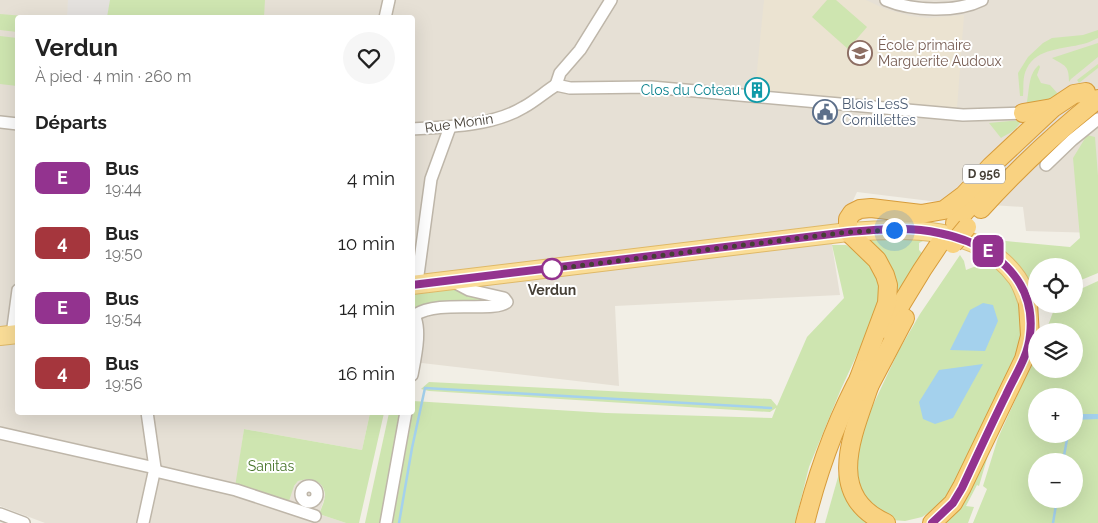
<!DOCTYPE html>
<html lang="fr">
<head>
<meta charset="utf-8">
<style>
	:root { --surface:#fff; --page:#f6f6f6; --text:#222; --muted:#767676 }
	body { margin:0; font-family:Raleway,sans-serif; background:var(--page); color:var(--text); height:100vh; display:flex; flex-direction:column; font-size:19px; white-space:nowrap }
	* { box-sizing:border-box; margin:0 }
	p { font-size:16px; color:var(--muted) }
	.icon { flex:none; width:28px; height:28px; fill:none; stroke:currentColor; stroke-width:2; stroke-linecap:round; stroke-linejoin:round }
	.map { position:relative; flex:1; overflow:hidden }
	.side { position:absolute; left:15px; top:15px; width:400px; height:400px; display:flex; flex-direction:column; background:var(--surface); border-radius:5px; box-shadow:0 5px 20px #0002 }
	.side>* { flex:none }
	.badge { padding:0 10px; border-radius:8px; font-size:18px; line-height:32px }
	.buttons { position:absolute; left:1028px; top:258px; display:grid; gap:10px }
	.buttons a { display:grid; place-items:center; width:55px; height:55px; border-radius:50%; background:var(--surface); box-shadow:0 5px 20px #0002; font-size:25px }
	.you { position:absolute; width:25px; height:25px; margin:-12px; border:4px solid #fff; border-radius:50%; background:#1a73e8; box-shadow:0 0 0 8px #1a73e833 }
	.map>.badge { position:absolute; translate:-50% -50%; box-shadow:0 0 0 2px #fff }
	h2 { padding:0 20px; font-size:19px; line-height:45px }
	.round { display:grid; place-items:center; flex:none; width:52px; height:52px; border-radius:26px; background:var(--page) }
	.summary { display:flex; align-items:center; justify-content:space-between; height:85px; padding:0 20px }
	h1 { font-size:24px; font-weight:700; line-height:38px }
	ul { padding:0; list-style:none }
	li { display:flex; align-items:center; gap:15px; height:65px; padding:0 20px }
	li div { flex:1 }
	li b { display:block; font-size:19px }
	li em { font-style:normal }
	li .badge { min-width:55px; font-weight:700; text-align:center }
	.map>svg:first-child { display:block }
	.residential { fill:#e6e0d5 }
	.education { fill:#ebe3d1 }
	.green { fill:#cee5b0; fill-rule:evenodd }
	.parking { fill:#e4e1de }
	.water { fill:#a4d1ed }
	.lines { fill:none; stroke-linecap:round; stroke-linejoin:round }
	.stream { stroke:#a4d1ed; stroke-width:2.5 }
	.minor-casing { stroke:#beb6a9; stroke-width:14 }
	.primary-casing { stroke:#dfb968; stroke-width:20 }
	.trunk-casing { stroke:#d79c3b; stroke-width:20 }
	.minor { stroke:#fff; stroke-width:11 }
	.primary { stroke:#fadd97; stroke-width:18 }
	.trunk { stroke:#f9d281; stroke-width:18 }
	.trunk-bridge-casing { stroke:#d79c3b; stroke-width:20; stroke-linecap:butt }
	.trunk-bridge { stroke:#f9d281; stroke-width:18 }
	.line-casing { stroke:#fff; stroke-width:11 }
	.line { stroke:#93338f; stroke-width:8 }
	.walk { stroke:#453f36; stroke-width:5; stroke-dasharray:0 9 }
	.stop-dot { fill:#fff; stroke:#93338f; stroke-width:2.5 }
	.labels { text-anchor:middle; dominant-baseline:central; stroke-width:4; stroke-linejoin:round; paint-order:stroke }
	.shield { fill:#fff; stroke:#7d7972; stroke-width:1 }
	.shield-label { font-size:12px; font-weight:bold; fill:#453f36 }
	.education-label { font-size:14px; fill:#785e54; stroke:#fff; text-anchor:start }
	.culture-label { font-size:14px; fill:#0d838f; stroke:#fff; text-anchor:end }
	.service-label { font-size:14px; fill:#4e5e75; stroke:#fff; text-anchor:start }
	.street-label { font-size:14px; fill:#453f36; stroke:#fff }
	.stop-label { font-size:14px; font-weight:bold; fill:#453f36; stroke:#fff }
	.park-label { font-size:14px; fill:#48752b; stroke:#fff }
</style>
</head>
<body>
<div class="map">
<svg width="1098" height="523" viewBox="0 0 1098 523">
	<rect width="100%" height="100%" fill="#f2efe6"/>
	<!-- residential -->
	<path class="residential" d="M 0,0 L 1098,0 L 1098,233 L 1026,231 L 1023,207 L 930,201 L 857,192 L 832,245 L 840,295 L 615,306 L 619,386 L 413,362 L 412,18 L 18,18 L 18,412 L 370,413 L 362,450 L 244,429 L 236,487 L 294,486 L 298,481 L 312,478 L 318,482 L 323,488 L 325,497 L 319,514 L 346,523 L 45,523 L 0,506 Z"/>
	<!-- education -->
	<path class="education" d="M 764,0 L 866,0 L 885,9 L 910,16 L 928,18 L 964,15 L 957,108 L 755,91 Z"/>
	<!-- green -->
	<g class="green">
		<path d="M 93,0 L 265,0 L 264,17 L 104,17 Z"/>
		<path d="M 827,0 L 836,0 L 867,27 L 848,49 L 812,17 Z"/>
		<path d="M 0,14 L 24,16 L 23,17 L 18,18 L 17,32 L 0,30 Z"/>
		<path d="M 1098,30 L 1098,38 C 1093,40 1088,43 1083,44 C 1064,49 1037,48 1027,68 C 1022,77 1024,87 1023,96 L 1020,96 L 1018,73 L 1028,57 L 1043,43 L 1052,38 L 1083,35 Z"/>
		<path d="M 0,36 L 17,38 L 17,86 L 0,84 Z"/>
		<path d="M 1098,43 L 1098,57 L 1071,79 L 1069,82 C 1069,65 1065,66 1052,58 Z"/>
		<path d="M 1098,64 L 1098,68 L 1079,83 L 1077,80 Z"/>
		<path d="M 1039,65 L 1040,67 L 1037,75 L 1041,83 L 1050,85 L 1059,95 L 1055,102 L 1026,106 C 1030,92 1027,75 1039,65 Z"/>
		<path d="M 1021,120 C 1017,131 1009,133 1001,138 L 989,123 Z"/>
		<path d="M 1087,135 L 1095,137 L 1098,176 L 1098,273 L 1074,283 L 1074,266 L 1036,266 L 1036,295 L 1032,295 L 994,247 L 1006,241 L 1070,247 L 1080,238 L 1073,158 Z"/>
		<path d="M 878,237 L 927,239 L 919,243 L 919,250 L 922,253 L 892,303 L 862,240 Z"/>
		<path d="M 832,245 L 846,245 L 862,254 L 876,273 L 880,298 L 873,320 L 841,389 L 809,467 L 795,523 L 390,523 L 411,413 L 412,412 L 413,401 L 606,413 L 772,418 L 776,408 L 770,412 L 429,391 L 421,389 L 429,382 L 771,399 L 777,406 L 807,337 L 844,298 Z"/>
		<path d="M 966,247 L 999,267 L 1014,288 L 1021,309 L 1023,328 L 1018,355 L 995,399 L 955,485 L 942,504 L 922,517 L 905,521 L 892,520 L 858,494 L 853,456 L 858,437 L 898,352 L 920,314 L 960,255 L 964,261 L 966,270 L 976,266 C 976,257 973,252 966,247 Z"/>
		<path d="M 1098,281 L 1098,523 L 973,523 L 987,489 L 983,486 L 998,438 L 1036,354 L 1036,369 L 1074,369 L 1074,331 L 1046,331 L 1056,304 L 1074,304 L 1074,292 ZM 1036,396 L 1074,396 L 1074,434 L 1036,434 ZM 1036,461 L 1074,461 L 1074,499 L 1036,499 Z"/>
		<path d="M 458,289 L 502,301 L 413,307 L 412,294 Z"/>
		<path d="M 370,413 L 384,413 L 359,523 L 346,523 L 319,514 C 321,509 325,501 325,495 C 324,480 310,477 298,481 L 294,486 L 288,504 L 235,487 L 244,429 L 362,450 Z"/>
		<path d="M 389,413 L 404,413 L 382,523 L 365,523 Z"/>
		<path d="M 993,438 L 979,486 L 977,485 L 966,506 L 974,507 L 968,523 L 940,523 Z"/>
		<path d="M 840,470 L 872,523 L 825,523 Z"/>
	</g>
	<!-- parking -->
	<path class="parking" d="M 68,0 L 110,0 L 107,17 L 67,17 Z"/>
	<!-- water -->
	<g class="water">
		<path d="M 983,303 L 993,305 L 998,321 L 985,351 L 950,350 L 970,310 Z"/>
		<path d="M 983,364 L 953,418 L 935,424 L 923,419 L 919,402 L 939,370 Z"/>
		<path d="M 1098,414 L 1098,419 L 1074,420 L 1074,414 Z"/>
	</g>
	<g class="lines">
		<!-- stream -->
		<g class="stream">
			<path d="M 1063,461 L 1068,434"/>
			<path d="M 399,523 L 412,448 L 425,388 L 771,408"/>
			<path d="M 1053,523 L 1057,499"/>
		</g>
		<defs>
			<g id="minor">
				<path d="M 886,0 C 912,11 956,13 982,0"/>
				<path d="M 385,18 L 389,0"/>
				<path d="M 556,85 L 570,88 L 651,87 L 963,115 L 1023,113"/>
				<path d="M 556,85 L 560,73 L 580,50 L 611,0"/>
				<path d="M 0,122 L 18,124"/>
				<path d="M 412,129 C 447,127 493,126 524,107 C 535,101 545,92 556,85"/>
				<path d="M 1046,165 L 1072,140 L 1098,119"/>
				<path d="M 416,285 L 418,275 L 431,179 L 450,127"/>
				<path d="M 412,313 C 423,325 415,359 412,375"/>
				<path d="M 415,315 C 439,299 494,313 507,302 L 504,298 L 469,290 L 452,281"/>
				<path d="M 12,335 L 18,290"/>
				<path d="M 0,433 L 155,468"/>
				<path d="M 155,471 L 236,490 L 315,516"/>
				<circle cx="309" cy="494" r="8"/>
				<path d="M 0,514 L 24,523"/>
				<path d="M 143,523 L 155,468 L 147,412"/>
				<path d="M 386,523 L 406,412"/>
			</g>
			<g id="primary">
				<path d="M 412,285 L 848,232 C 907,228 978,224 1017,278 C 1022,285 1025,295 1028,303"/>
				<path d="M 0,336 L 18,334"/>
			</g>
			<g id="trunk">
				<path d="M 1023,113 L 1052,108"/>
				<path d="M 981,209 C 1017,169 1056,133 1098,99"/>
				<path d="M 955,223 L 985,189"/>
				<path d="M 886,329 L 922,270 L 942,240"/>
				<path d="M 859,378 L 887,303 L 888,285 L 885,275 L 877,260 L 848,232 L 848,219 L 852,213 L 860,209 L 871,208 L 921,214 L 944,210 L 964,195 L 991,166 L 1053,108 L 1074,94 L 1086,92"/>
				<path d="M 871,381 C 855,430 822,494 886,523"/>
				<path d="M 866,392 L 905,318"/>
				<path d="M 805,523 C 818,471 838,416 864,369"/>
				<path d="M 932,523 L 953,503 L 962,487 L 1024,359 L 1030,336 L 1028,303"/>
			</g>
		</defs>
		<!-- minor casing -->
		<use href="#minor" class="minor-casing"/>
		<!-- primary casing -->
		<use href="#primary" class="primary-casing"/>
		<!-- trunk casing -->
		<use href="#trunk" class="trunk-casing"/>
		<!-- minor -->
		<use href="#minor" class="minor"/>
		<!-- primary -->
		<use href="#primary" class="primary"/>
		<!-- trunk -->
		<use href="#trunk" class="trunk"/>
		<defs>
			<path id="trunk-bridge" d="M 953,244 L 967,227"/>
		</defs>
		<!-- trunk-bridge casing -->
		<use href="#trunk-bridge" class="trunk-bridge-casing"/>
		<!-- trunk-bridge -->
		<use href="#trunk-bridge" class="trunk-bridge"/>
	</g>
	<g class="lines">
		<defs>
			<path id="line" d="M 412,285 L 848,232 C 878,230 909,226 939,233 C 990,243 1037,278 1030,335 C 1028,357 1015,375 1006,395 C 991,425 977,456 962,488 L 953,503 L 932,523"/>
		</defs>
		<!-- line casing -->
		<use href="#line" class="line-casing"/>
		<!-- line -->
		<use href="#line" class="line"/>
		<!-- walk -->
		<path class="walk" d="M 552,269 L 545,270 L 848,232 L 894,230"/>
	</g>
	<!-- icons -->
	<defs>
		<symbol id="school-ring" viewBox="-11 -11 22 22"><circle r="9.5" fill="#fff" stroke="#8d6e63" stroke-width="1.5"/><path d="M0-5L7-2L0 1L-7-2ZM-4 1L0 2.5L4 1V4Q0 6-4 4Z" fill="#8d6e63"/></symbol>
		<symbol id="building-ring" viewBox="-11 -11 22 22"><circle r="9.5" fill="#fff" stroke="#0f9aa8" stroke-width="1.5"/><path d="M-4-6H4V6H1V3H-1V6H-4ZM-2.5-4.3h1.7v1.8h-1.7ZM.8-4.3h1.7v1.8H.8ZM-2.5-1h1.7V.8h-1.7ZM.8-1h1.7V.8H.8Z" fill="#0f9aa8"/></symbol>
		<symbol id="civic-ring" viewBox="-11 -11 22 22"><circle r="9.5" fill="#fff" stroke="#5c6f8a" stroke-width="1.5"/><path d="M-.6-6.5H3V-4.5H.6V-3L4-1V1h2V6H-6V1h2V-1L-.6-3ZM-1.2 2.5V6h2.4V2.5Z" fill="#5c6f8a"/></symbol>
	</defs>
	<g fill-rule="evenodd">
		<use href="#school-ring" x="846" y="39" width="28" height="28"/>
		<use href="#building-ring" x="743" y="76" width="28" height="28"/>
		<use href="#civic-ring" x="811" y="98" width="28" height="28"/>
	</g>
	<!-- markers -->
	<circle class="stop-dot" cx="552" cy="269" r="10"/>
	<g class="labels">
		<!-- shield labels -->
		<rect class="shield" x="963" y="164.5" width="42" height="19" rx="4"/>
		<g class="shield-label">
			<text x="984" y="174">D 956</text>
		</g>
		<!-- education labels -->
		<g class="education-label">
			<text x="878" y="45">École primaire<tspan x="878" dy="16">Marguerite Audoux</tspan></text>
		</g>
		<!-- culture labels -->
		<g class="culture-label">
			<text x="740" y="90">Clos du Coteau</text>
		</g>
		<!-- service labels -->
		<g class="service-label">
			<text x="842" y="104">Blois LesS<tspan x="842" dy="16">Cornillettes</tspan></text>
		</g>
		<!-- street labels -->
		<g class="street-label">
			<text transform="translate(459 123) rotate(-8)">Rue Monin</text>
		</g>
		<!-- stop labels -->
		<g class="stop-label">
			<text x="552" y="290">Verdun</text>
		</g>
		<!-- park labels -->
		<g class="park-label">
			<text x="271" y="466">Sanitas</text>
		</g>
	</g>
</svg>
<div class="buttons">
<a><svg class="icon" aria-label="locate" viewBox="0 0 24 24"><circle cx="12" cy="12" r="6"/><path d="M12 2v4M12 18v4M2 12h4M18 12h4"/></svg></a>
<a><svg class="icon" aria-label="layers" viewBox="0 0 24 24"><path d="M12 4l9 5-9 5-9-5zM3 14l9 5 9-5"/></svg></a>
<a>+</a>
<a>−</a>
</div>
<div class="you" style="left:894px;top:230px"></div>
<b class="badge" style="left:988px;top:251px;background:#93338f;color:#fff">E</b>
<section class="side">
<div class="summary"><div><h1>Verdun</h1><p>À pied · 4 min · 260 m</p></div><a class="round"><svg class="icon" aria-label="heart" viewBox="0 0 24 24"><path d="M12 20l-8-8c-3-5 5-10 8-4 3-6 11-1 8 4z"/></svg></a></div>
<h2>Départs</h2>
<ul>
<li><span class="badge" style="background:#93338f;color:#fff">E</span><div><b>Bus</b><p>19:44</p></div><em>4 min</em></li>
<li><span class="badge" style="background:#a5363d;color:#fff">4</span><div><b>Bus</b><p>19:50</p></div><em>10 min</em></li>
<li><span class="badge" style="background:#93338f;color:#fff">E</span><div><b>Bus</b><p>19:54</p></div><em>14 min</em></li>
<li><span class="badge" style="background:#a5363d;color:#fff">4</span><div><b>Bus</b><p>19:56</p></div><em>16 min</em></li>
</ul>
</section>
</div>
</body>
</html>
